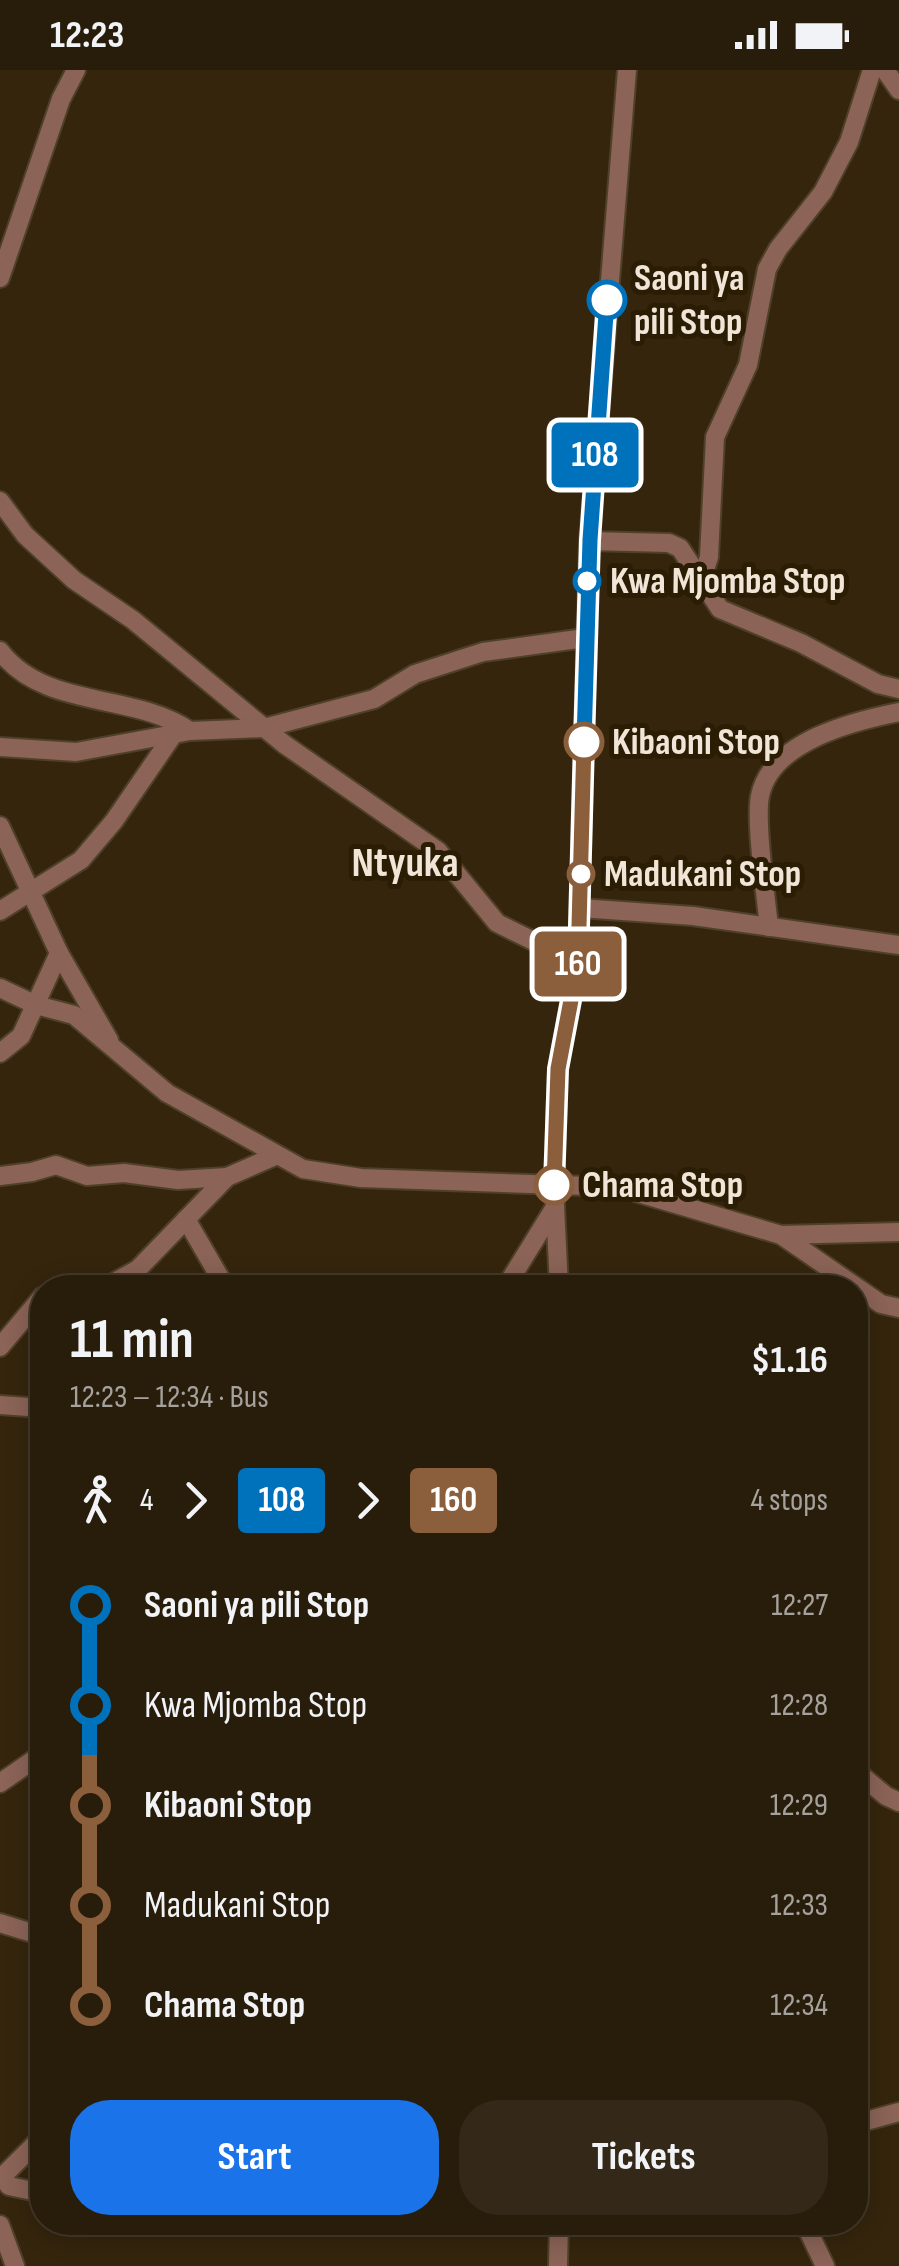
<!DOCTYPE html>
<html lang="en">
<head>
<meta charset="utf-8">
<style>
	:root { --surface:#281c0a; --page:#342918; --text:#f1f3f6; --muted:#a5a19c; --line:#443a2b; --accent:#1a73e8 }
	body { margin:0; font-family:"Sofia Sans Condensed",sans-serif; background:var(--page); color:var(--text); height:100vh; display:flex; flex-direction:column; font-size:38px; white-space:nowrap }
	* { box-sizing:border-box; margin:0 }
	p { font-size:32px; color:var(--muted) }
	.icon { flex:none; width:55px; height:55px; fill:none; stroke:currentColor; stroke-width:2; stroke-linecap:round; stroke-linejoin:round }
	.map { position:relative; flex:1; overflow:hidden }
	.side { position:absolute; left:30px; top:1205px; width:838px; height:960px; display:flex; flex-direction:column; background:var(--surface); border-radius:40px; box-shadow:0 5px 25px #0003,0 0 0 2px var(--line) }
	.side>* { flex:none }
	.badge { padding:0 20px; border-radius:8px; font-size:35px; line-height:65px }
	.map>.badge { position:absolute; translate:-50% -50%; box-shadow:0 0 0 5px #fff }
	.legs { display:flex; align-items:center; gap:15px; height:110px; padding:0 40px; font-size:32px }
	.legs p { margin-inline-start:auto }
	.overview { display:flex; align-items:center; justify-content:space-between; height:170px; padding:0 40px }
	h1 { font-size:55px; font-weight:700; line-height:75px }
	.primary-button { display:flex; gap:20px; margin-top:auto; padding:20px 40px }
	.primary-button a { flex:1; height:115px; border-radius:40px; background:var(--accent); color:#fff; font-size:40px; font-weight:700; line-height:115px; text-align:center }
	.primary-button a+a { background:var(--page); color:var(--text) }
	ul { padding:0 40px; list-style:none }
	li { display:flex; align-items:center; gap:35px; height:100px; font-size:38px }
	li i { display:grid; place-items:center; width:15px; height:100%; margin:0 12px; background:currentColor }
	li i::after { content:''; width:25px; height:25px; margin:-12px; border:8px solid; border-radius:50%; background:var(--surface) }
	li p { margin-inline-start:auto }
	li:first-child i { background:linear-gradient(#0000 50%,currentColor 0) }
	li:last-child i { background:linear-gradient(currentColor 50%,#0000 0) }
	.status { display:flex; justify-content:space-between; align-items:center; height:70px; padding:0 50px; background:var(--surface); direction:ltr }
	.status svg { height:28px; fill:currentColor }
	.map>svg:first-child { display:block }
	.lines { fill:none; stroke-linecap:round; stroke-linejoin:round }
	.minor-casing { stroke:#4f4029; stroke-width:22 }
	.minor { stroke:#8b6357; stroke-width:18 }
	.line-1-casing { stroke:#fff; stroke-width:22 }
	.line-2-casing { stroke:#fff; stroke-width:22 }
	.line-1 { stroke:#0072bc; stroke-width:15 }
	.line-2 { stroke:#8b5e3c; stroke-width:15 }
	.stop-1-dot { fill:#fff; stroke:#0072bc; stroke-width:5 }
	.stop-2-dot { fill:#fff; stroke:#8b5e3c; stroke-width:5 }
	.labels { text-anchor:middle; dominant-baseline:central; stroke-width:10; stroke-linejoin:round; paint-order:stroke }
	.stop-label { font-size:38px; font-weight:bold; fill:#f0e5d7; stroke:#2b1c04; text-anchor:start }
	.quarter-label { font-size:42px; font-weight:bold; fill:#f0e5d7; stroke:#2b1c04 }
</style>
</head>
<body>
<div class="status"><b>12:23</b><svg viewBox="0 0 49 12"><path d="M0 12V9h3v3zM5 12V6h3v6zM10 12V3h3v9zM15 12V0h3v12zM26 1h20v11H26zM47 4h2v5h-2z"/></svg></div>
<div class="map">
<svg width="899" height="2196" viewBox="0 0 899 2196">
	<rect width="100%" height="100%" fill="#35250d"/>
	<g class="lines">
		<defs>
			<g id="minor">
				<path d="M 885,0 L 899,20"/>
				<path d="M 0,208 L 61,29 L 76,0"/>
				<path d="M 0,431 L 25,465 L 74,510 L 133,550 L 284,674 L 438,781 L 497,853 L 578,893"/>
				<path d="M 589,471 L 669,473 L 680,478 L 720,539 L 801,573 L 878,614 L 899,619"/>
				<path d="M 702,509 L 709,487 L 715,367 L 748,295 L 767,199 L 778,179 L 823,122 L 849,72 L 872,0"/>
				<path d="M 0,581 C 45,640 134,622 190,661"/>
				<path d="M 0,677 L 76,682 L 190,661 L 264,658 L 374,629 L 415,604 L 483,582 L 585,568"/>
				<path d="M 0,756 L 59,883 L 109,970"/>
				<path d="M 580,838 L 693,846 L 899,875"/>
				<path d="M 0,841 L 81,790 L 114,751 L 173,665"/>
				<path d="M 769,857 C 766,827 755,752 760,726 C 771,671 854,651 899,642"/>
				<path d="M 0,918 L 36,935 L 74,945 L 167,1023 L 303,1099 L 361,1108 L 618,1117 L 781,1165 L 881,1234 L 899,1238"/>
				<path d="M 0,983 L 21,966 L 59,883"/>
				<path d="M 0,1106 L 32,1102 L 56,1095 L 87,1106 L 124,1103 L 178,1110 L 227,1107"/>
				<path d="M 186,1149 L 226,1218"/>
				<path d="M 781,1165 L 899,1162"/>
				<path d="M 104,1218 L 138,1199 L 227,1107 L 275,1086"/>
				<path d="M 505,1218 L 555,1137"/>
				<path d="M 559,1218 L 554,1115 L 558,999 L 578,893 L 589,471 L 627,0"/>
				<path d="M 0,1277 L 42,1227"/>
				<path d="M 0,1335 L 42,1338"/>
				<path d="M 855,1700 L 886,1726 L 899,1732"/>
				<path d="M 0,1713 L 42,1684"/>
				<path d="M 0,1853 L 42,1866"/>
				<path d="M 855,2054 L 899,2042"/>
				<path d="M 3,2107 L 9,2116 L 42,2123"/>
				<path d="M 0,2109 L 42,2067"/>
				<path d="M 804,2152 L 825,2196"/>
				<path d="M 0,2155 L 15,2196"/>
				<path d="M 558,2196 L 559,2152"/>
			</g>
		</defs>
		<!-- minor casing -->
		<use href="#minor" class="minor-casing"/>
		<!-- minor -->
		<use href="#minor" class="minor"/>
	</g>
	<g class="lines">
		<defs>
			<path id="line-1" d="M 584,672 L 590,470 L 607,230"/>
			<path id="line-2" d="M 554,1115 L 558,999 L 578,893 L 584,672"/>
		</defs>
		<!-- line-1 casing -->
		<use href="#line-1" class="line-1-casing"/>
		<!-- line-2 casing -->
		<use href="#line-2" class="line-2-casing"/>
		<!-- line-1 -->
		<use href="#line-1" class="line-1"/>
		<!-- line-2 -->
		<use href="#line-2" class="line-2"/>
	</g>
	<!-- markers -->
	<g class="stop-1-dot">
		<circle cx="607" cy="230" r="18"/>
		<circle cx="587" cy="511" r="12"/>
	</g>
	<g class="stop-2-dot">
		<circle cx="584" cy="672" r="18"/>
		<circle cx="581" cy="804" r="12"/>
		<circle cx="554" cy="1115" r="18"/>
	</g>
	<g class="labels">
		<!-- stop labels -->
		<g class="stop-label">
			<text x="634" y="208">Saoni ya<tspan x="634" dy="44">pili Stop</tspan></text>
			<text x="610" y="511">Kwa Mjomba Stop</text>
			<text x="612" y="672">Kibaoni Stop</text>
			<text x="604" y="804">Madukani Stop</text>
			<text x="582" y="1115">Chama Stop</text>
		</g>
		<!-- quarter labels -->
		<g class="quarter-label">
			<text x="405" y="793">Ntyuka</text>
		</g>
	</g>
</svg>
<b class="badge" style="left:595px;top:385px;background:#0072bc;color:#fff">108</b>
<b class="badge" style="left:578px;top:894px;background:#8b5e3c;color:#fff">160</b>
<section class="side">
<div class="overview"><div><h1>11 min</h1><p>12:23 – 12:34 · Bus</p></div><b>$1.16</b></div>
<div class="legs"><svg class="icon" aria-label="walk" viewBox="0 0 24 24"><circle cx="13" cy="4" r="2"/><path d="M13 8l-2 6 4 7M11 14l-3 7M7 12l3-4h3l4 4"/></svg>4<svg class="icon" aria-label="forward" viewBox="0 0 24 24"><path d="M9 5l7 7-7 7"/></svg><b class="badge" style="background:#0072bc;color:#fff">108</b><svg class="icon" aria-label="forward" viewBox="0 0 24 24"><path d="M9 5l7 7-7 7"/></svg><b class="badge" style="background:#8b5e3c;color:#fff">160</b><p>4 stops</p></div>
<ul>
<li><i style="color:#0072bc"></i><b>Saoni ya pili Stop</b><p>12:27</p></li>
<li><i style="color:#0072bc"></i><span>Kwa Mjomba Stop</span><p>12:28</p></li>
<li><i style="color:#8b5e3c"></i><b>Kibaoni Stop</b><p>12:29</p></li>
<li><i style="color:#8b5e3c"></i><span>Madukani Stop</span><p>12:33</p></li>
<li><i style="color:#8b5e3c"></i><b>Chama Stop</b><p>12:34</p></li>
</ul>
<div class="primary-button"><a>Start</a><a>Tickets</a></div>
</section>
</div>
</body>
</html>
